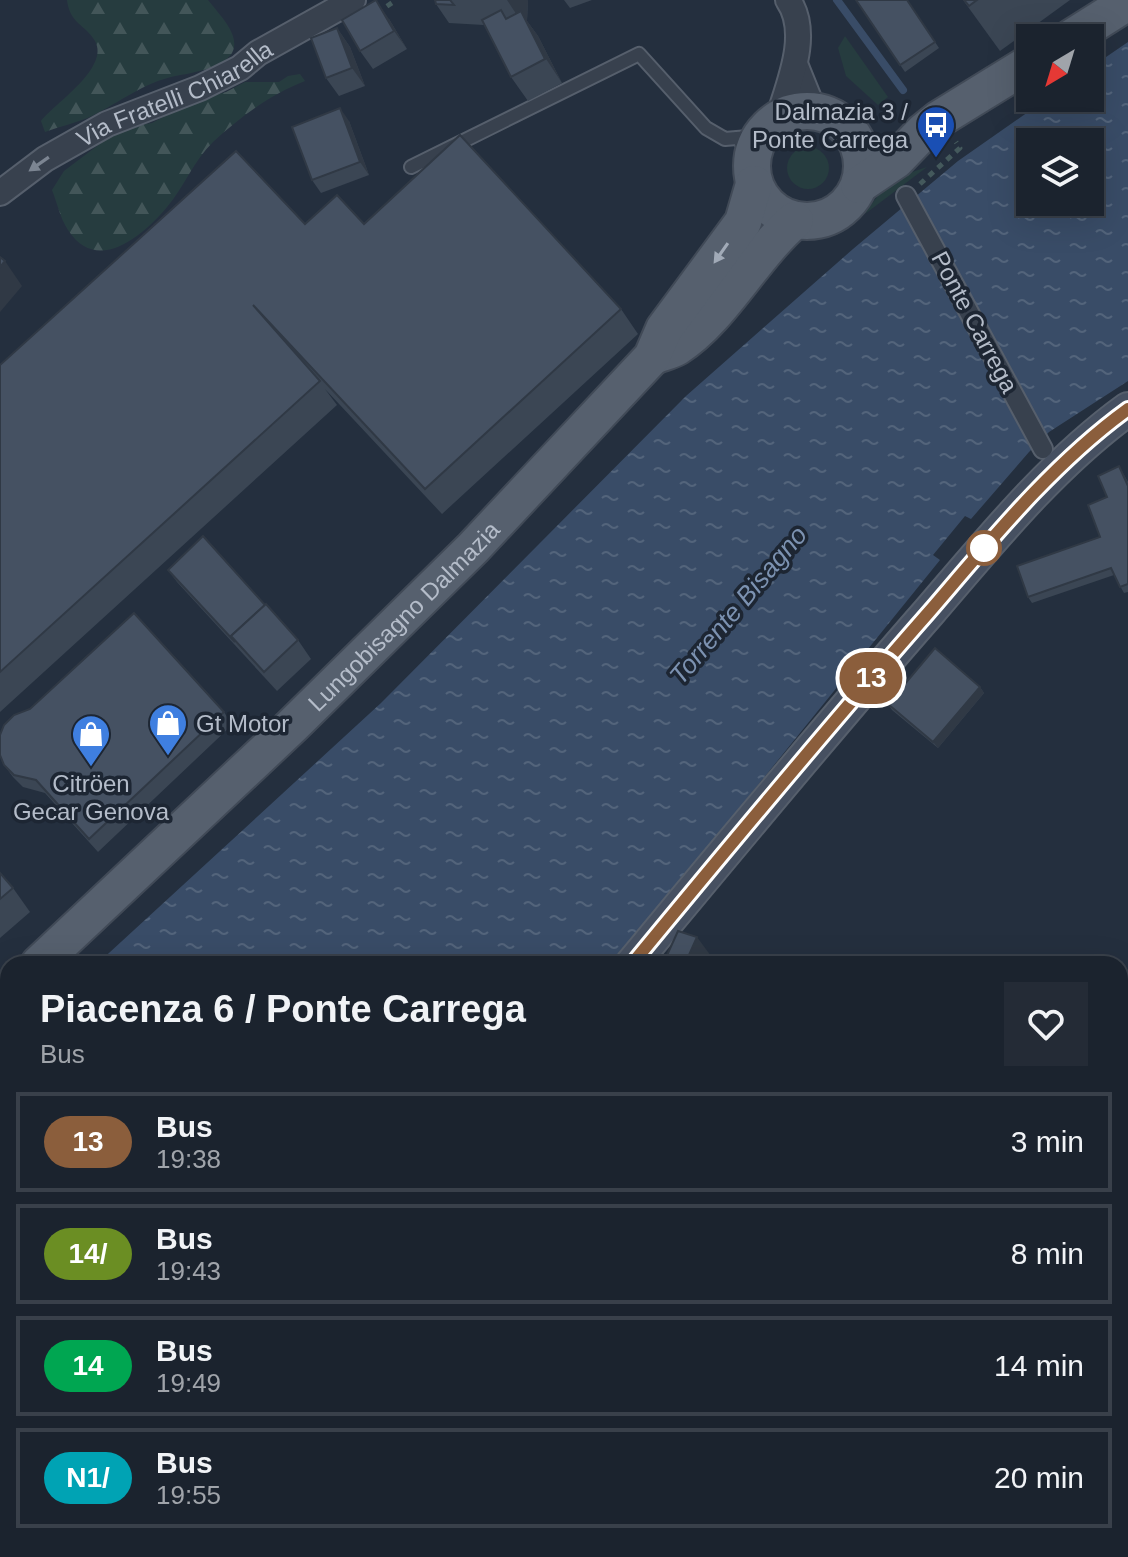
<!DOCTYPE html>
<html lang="it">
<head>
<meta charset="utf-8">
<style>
	:root { --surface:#1b232e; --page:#242b36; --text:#f1f3f6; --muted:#a0a4aa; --line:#39404a }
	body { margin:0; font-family:Arial,sans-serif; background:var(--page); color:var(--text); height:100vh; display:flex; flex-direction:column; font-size:30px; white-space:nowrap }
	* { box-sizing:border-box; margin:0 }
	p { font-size:26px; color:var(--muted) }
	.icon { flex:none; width:44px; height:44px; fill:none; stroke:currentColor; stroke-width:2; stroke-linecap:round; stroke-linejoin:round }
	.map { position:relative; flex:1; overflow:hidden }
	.sheet { position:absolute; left:0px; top:956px; width:1128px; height:602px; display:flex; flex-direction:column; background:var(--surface); border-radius:24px 24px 0 0; box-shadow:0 8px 32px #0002,0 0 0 2px var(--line) }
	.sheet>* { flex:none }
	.badge { padding:0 16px; border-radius:26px; font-size:28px; line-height:52px }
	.needle { width:52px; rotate:218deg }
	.buttons { position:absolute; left:1016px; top:24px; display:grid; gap:16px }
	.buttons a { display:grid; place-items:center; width:88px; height:88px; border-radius:0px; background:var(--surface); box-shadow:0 8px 32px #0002,0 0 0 2px var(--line); font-size:40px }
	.map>.badge { position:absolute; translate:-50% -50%; box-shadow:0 0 0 4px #fff }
	.round { display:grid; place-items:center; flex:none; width:84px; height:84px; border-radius:0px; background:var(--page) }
	.head { display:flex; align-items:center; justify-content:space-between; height:136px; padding:0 40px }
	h1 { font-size:38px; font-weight:600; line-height:60px }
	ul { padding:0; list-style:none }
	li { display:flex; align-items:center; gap:24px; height:100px; margin:0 16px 12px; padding:0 24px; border:4px solid var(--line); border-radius:0px }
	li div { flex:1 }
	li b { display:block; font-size:30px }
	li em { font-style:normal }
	li .badge { min-width:88px; font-weight:700; text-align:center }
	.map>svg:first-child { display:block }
	.grass { fill:#263c3f }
	.forest { fill:url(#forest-firs) }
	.water { fill:url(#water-ripples); fill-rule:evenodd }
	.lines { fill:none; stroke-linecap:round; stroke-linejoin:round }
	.stream { stroke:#394c67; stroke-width:8 }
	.service-casing { stroke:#565f6c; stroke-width:16 }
	.pedestrian-casing { stroke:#565f6c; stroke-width:22 }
	.minor-casing { stroke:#565f6c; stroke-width:28 }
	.tertiary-casing { stroke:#565f6c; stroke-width:32 }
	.secondary-casing { stroke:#565f6c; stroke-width:36 }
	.primary-casing { stroke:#414a57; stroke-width:40 }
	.path { stroke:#44595c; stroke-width:5; stroke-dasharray:6 6; stroke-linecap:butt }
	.service { stroke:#38414e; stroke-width:12 }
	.pedestrian { stroke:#38414e; stroke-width:18 }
	.minor { stroke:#38414e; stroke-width:24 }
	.tertiary { stroke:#38414e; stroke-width:28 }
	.secondary { stroke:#465061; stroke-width:32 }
	.primary { stroke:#56606e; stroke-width:36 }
	.wall { fill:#3b4654 }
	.shaded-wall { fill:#303945 }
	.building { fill:#455162; stroke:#303945; stroke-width:2 }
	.oneway { fill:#7c8592 }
	.oneway2 { fill:#a1aab7 }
	.line-casing { stroke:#fff; stroke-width:18 }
	.line { stroke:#8b5e3c; stroke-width:12 }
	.stop-dot { fill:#fff; stroke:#8b5e3c; stroke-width:4 }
	.labels { text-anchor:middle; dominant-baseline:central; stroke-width:7; stroke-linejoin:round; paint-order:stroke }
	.street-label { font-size:24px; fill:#b4bcc9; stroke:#1d2633 }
	.poi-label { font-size:24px; fill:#b4bcc9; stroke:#1d2633; text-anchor:end }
	.water-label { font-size:26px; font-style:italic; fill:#7c92b1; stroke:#1d2633 }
</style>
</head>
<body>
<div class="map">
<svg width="1128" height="1557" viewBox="0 0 1128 1557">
	<defs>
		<pattern id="forest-firs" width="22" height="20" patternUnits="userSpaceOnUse" patternTransform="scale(2)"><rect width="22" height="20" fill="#263c3f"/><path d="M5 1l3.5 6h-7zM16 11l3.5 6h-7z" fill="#435659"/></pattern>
		<pattern id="water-ripples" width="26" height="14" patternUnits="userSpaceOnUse" patternTransform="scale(2)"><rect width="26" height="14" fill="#394c67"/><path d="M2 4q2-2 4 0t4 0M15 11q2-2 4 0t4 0" fill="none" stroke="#53647b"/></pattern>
	</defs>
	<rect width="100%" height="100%" fill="#242f3e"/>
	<!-- grass -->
	<g class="grass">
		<path d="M 845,36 L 888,97 L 878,105 L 846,76 L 838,48 Z"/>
		<circle cx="808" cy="168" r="21"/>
		<path d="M 927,167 L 865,214 C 884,185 892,178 927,167 Z"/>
	</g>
	<!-- forest -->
	<g class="forest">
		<path d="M 67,0 L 208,0 C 218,13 242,36 232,53 C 222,69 191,73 175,76 C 143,83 120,102 92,116 C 77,123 60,126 45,132 L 41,121 C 55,103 110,68 95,41 C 85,24 70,24 67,0 Z"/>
		<path d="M 300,74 L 305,81 C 271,94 240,117 213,142 C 194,160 184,187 167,207 C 143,236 97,275 68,230 C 60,218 57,202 52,190 L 64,171 L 109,137 L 128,127 L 152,123 L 193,101 L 226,92 L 245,82 L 279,82 L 288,76 Z"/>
	</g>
	<!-- water -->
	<g class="water">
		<path d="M 1128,42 L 1128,381 L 1049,432 L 1029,452 L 971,519 L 965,516 L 933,555 L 940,560 L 613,964 L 97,964 L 381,703 L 686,396 L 853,249 L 958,161 L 1048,98 L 1090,98 L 1090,68 ZM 1030,142 L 1090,142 L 1090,202 L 1030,202 Z"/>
		<path d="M 8,1045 L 8,1461 L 0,1468 L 0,1053 Z"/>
	</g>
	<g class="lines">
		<!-- stream -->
		<path class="stream" d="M 837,0 L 903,90"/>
		<defs>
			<g id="service">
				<path d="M 738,138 L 752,158"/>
				<path d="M 411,167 L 639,54 L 706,128 L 725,139 L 760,136"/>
			</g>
			<path id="pedestrian" d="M 906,196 L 1043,449"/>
			<g id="minor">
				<path d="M 795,64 L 814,111"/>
				<path d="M 778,119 C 789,83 811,33 788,0"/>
				<path id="s1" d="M 0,193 L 45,159 L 107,124 L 200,88 L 240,68 L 258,53 L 353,0"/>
				<path d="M 839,1550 L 841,1557"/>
			</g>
			<path id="tertiary" d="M 0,1211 L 8,1221"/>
			<path id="secondary" d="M 632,964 C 730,846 828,727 929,612 C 990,541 1052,464 1128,409"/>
			<g id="primary">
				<path d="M 1071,38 L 1128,2"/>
				<circle cx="807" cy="166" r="55"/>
				<path d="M 859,185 L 896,160 L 924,131 L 939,119 L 1030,63"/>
				<path d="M 654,356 C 661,353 670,351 677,347 C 722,318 753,256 795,220"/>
				<path id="s2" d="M 39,964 L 292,726 L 473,548 L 652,357 L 664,329 L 743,222 L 754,184"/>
				<path d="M 0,1000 L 8,993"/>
			</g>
		</defs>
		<!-- service casing -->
		<use href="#service" class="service-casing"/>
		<!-- pedestrian casing -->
		<use href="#pedestrian" class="pedestrian-casing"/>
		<!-- minor casing -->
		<use href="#minor" class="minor-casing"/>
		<!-- tertiary casing -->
		<use href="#tertiary" class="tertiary-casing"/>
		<!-- secondary casing -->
		<use href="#secondary" class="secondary-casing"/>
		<!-- primary casing -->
		<use href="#primary" class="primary-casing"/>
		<!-- path -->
		<g class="path">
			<path d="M 377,13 L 396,0"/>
			<path d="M 920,184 L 960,148 L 956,142"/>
			<path d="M 1120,1518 L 1128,1519"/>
			<path d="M 514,1550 L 516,1557"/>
		</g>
		<!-- service -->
		<use href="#service" class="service"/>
		<!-- pedestrian -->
		<use href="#pedestrian" class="pedestrian"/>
		<!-- minor -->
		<use href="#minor" class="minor"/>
		<!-- tertiary -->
		<use href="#tertiary" class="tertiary"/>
		<!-- secondary -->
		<use href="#secondary" class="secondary"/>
		<!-- primary -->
		<use href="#primary" class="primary"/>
	</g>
	<!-- wall -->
	<g class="wall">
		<path d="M 435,0 L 528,0 L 527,21 L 538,36 L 562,83 L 528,101 L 511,77 L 484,25 L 449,23 L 436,4 Z"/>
		<path d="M 564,0 L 592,0 L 570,8 Z"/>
		<path d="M 856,0 L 907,0 L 939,48 L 905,72 Z"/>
		<path d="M 963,0 L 1070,0 L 1000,51 Z"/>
		<path d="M 389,19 L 407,49 L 373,69 L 360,51 Z"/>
		<path d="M 337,28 L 350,47 L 365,86 L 339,96 L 326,78 Z"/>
		<path d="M 349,121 L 369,175 L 321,193 L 312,180 Z"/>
		<path d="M 305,224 L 364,224 L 621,309 L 638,334 L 442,514 L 325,389 L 337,405 L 0,712 L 0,365 Z"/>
		<path d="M 1119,466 L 1128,482 L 1128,592 L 1124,593 L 1114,575 L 1032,603 L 1028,597 L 1100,537 L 1107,497 Z"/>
		<path d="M 168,570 L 298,640 L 311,659 L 277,691 L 177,582 Z"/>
		<path d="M 980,687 L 984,693 L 938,748 L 892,710 L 888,704 Z"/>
		<path d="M 224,712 L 232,725 L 98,852 L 45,793 L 23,787 L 13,777 L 4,765 Z"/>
		<path d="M 0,873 L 13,888 L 30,912 L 0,938 Z"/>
		<path d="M 1128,1107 L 1128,1230 L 1120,1233 L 1120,1110 Z"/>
		<path d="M 8,1469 L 8,1550 L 69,1550 L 61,1557 L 0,1557 L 0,1476 Z"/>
		<path d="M 650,1550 L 796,1550 L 800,1557 L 654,1557 Z"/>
	</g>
	<!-- shaded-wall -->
	<g class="shaded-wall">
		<path d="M 376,0 L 389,19 L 407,49 L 394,31 Z"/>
		<path d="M 507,0 L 528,0 L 527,21 L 538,36 L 562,83 Z"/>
		<path d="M 337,28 L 350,47 L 365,86 L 352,68 Z"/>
		<path d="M 340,108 L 349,121 L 369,175 L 360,162 Z"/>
		<path d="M 5,261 L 22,286 L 0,312 L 0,267 Z"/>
		<path d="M 980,687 L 984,693 L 938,748 L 933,742 Z"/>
		<path d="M 697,937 L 711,956 L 707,964 L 685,964 Z"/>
		<path d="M 459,1550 L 465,1550 L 470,1557 L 461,1557 Z"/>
		<path d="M 1091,1550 L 1103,1550 L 1108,1557 L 1086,1557 Z"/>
	</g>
	<!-- building -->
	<g class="building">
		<path d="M 376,0 L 394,31 L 360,51 L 342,20 Z"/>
		<path d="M 435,0 L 450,0 L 454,5 L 436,4 Z"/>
		<path d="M 856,0 L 907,0 L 935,42 L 900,65 Z"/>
		<path d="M 964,0 L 977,0 L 969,6 Z"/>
		<path d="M 501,10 L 506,19 L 521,11 L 545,59 L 511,77 L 482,20 Z"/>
		<path d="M 337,28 L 352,68 L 326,78 L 311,38 Z"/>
		<path d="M 340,108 L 360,162 L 312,180 L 292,127 Z"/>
		<path d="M 460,135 L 621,309 L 425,489 L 253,305 L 320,381 L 0,672 L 0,365 L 236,151 L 305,224 L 337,195 L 364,224 Z"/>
		<path d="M 0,257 L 5,261 L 0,267 Z"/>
		<path d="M 1119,466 L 1128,486 L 1128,584 L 1120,587 L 1111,568 L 1028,597 L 1017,566 L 1100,537 L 1088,505 L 1107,497 L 1098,476 Z"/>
		<path d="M 203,536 L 265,605 L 231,636 L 235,642 L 168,570 Z"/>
		<path d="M 266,604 L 298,640 L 264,672 L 231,636 Z"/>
		<path d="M 134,613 L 224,712 L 89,839 L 36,780 L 14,775 L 4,765 L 0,755 L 0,735 L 4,725 L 14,715 L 30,709 Z"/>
		<path d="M 935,648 L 980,687 L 933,742 L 888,704 Z"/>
		<path d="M 0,873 L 13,888 L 0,899 Z"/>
		<path d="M 678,931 L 697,937 L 685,964 L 663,964 Z"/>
		<path d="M 1128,1107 L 1128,1172 L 1120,1175 L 1120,1110 Z"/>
		<path d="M 1128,1201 L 1128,1222 L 1120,1225 L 1120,1204 Z"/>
		<path d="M 8,1469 L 8,1548 L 0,1556 L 0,1476 Z"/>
		<path d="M 93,1550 L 130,1550 L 136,1557 L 84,1557 Z"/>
		<path d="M 415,1550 L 459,1550 L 461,1557 L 416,1557 Z"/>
		<path d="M 650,1550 L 791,1550 L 780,1557 L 654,1557 Z"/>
		<path d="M 1041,1550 L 1091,1550 L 1086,1557 L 1037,1557 Z"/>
		<path d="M 503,1552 L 505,1557 L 486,1557 Z"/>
	</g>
	<!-- one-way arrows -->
	<defs><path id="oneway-solid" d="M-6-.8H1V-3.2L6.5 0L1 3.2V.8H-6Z" transform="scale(2)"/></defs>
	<use class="oneway" href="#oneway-solid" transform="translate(39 164) rotate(145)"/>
	<use class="oneway2" href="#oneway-solid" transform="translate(721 253) rotate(125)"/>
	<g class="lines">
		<defs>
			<path id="line" d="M 632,964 C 730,845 828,727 929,612 C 990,541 1052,464 1128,409"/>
		</defs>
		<!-- line casing -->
		<use href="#line" class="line-casing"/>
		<!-- line -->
		<use href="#line" class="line"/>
	</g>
	<!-- icons -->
	<defs>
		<symbol id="bus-pin" viewBox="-11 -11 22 30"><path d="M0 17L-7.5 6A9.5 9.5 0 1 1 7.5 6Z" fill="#1a4fb4" stroke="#1d2633"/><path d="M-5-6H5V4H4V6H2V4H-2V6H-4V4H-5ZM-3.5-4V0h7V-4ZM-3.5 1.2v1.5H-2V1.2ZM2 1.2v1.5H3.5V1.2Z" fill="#fff"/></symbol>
		<symbol id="shop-pin" viewBox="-11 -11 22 30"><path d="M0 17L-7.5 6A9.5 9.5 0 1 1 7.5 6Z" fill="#3f7fe0" stroke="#1d2633"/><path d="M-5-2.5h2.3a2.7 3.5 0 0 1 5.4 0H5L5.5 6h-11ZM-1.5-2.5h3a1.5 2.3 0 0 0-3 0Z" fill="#fff"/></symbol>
	</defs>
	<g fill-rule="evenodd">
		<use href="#bus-pin" x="914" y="103" width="44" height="60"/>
		<use href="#shop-pin" x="146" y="701" width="44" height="60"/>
		<use href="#shop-pin" x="69" y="712" width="44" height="60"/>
	</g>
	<!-- markers -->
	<circle class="stop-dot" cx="984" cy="548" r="16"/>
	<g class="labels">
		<!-- street labels -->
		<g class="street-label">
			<text stroke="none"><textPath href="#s1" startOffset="202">Via Fratelli Chiarella</textPath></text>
			<text transform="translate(975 322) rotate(62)">Ponte Carrega</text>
			<text stroke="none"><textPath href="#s2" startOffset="504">Lungobisagno Dalmazia</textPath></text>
		</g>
		<!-- poi labels -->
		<g class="poi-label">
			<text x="908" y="111">Dalmazia 3 /<tspan x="908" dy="28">Ponte Carrega</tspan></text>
			<text x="196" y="723" text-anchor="start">Gt Motor</text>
			<text x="91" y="783" text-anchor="middle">Citröen<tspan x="91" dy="28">Gecar Genova</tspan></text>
		</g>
		<!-- water labels -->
		<g class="water-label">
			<text transform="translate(738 605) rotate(-50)">Torrente Bisagno</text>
		</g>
	</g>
</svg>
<div class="buttons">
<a><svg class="needle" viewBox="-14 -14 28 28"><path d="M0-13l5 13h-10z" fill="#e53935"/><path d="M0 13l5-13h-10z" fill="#a0a4aa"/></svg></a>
<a><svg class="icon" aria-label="layers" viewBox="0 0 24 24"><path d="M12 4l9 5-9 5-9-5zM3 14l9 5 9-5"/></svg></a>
</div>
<b class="badge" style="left:871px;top:678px;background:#8b5e3c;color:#fff">13</b>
<section class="sheet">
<div class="head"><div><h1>Piacenza 6 / Ponte Carrega</h1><p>Bus</p></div><a class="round"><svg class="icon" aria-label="heart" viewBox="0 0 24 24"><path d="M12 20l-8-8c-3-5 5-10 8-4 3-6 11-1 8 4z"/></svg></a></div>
<ul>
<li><span class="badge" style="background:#8b5e3c;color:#fff">13</span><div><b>Bus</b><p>19:38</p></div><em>3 min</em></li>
<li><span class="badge" style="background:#6b8e23;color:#fff">14/</span><div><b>Bus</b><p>19:43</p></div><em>8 min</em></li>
<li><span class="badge" style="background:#00a651;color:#fff">14</span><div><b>Bus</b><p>19:49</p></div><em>14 min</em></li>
<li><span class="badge" style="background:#00a3b4;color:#fff">N1/</span><div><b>Bus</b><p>19:55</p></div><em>20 min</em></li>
</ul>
</section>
</div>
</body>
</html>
